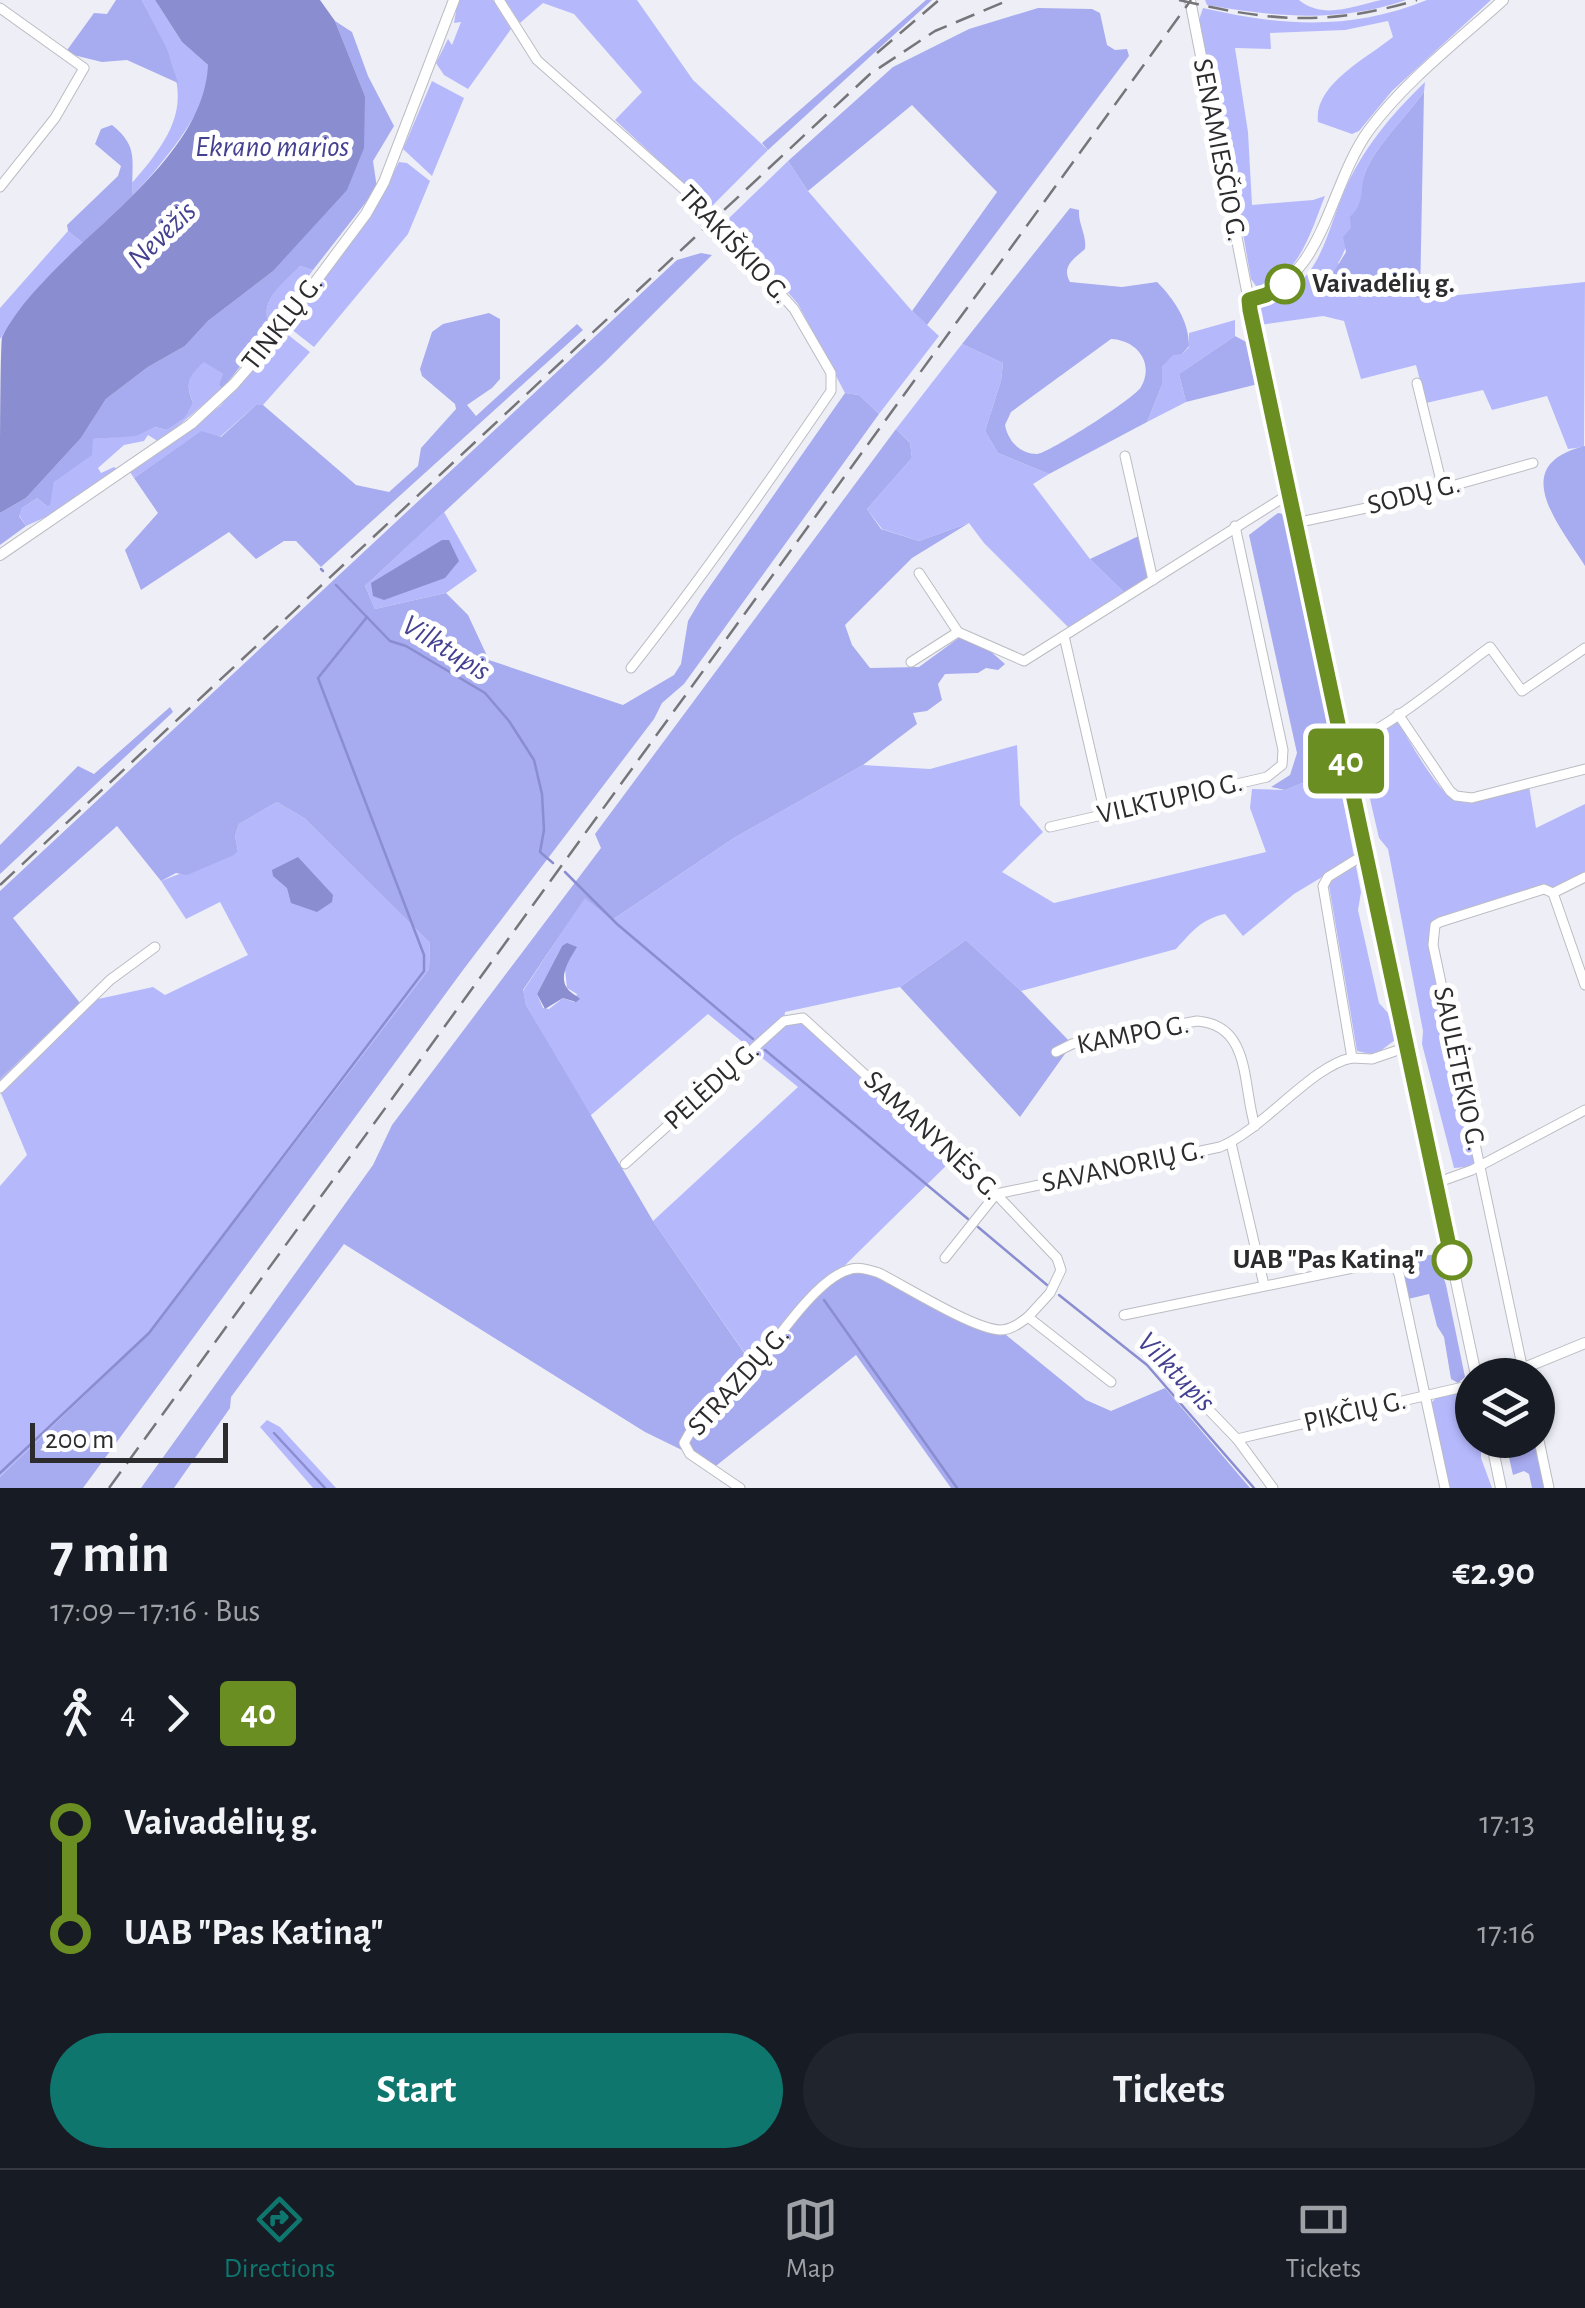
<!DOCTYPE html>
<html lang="en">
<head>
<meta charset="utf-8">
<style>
	:root { --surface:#171b24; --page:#20242c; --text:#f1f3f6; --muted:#9ea1a6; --line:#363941; --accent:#0f766e }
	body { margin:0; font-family:"Alegreya Sans",sans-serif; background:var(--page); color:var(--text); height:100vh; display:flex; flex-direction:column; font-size:38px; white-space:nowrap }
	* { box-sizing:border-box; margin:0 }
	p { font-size:32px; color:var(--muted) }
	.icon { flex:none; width:55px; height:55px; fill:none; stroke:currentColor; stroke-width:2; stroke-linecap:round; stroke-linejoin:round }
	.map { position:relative; height:1488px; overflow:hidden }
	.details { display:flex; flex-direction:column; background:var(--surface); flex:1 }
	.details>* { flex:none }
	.badge { padding:0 20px; border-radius:8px; font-size:35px; line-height:65px }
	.tools { position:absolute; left:1455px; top:1358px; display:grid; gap:20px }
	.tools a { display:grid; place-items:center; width:100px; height:100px; border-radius:50%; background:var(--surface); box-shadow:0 2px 8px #0004; font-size:50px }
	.scale { position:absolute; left:30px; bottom:25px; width:198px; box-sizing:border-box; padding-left:10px; border:5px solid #2c2c2e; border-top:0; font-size:28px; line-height:35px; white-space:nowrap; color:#2c2c2e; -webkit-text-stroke:8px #fff; paint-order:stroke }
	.map>.badge { position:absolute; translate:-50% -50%; box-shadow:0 0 0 5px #fff }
	.legs { display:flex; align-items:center; gap:15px; height:110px; padding:0 50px; font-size:32px }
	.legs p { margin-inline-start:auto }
	.headline { display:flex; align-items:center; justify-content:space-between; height:170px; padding:0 50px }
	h1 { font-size:55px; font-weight:700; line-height:75px }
	.action { display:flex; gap:20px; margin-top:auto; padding:20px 50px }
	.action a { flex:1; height:115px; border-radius:60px; background:var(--accent); color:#fff; font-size:40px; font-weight:700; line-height:115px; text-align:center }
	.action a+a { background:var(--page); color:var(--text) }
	ul { padding:0 50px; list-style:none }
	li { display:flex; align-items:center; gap:35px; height:110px; font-size:38px }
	li i { display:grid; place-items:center; width:15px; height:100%; margin:0 12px; background:currentColor }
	li i::after { content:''; width:25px; height:25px; margin:-12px; border:8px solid; border-radius:50%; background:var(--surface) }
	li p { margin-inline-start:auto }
	li:first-child i { background:linear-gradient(#0000 50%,currentColor 0) }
	li:last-child i { background:linear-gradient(currentColor 50%,#0000 0) }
	.dock { display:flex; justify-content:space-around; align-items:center; height:140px; border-top:2px solid var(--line); background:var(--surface); font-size:28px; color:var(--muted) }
	.dock a { display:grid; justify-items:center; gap:5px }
	.dock .on { color:var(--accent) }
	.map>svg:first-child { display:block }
	.green { fill:#b5b9fc; fill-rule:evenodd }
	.forest { fill:#a7abef; fill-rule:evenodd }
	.water { fill:#8a8dd0 }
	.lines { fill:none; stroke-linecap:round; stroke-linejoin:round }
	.stream { stroke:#8a8dd0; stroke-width:2.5 }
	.minor-casing { stroke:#bbbcc3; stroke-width:11 }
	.major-casing { stroke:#bbbcc3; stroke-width:12 }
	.minor { stroke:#fff; stroke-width:9 }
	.major { stroke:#fff; stroke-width:10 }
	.rail { stroke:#76767a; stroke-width:2.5; stroke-dasharray:20 10; stroke-linecap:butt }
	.line-1-casing { stroke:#fff; stroke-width:22 }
	.line-1 { stroke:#6b8e23; stroke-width:15 }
	.stop-1-dot { fill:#fff; stroke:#6b8e23; stroke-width:5 }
	.labels { text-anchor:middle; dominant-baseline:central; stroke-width:10; stroke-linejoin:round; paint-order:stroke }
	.street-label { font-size:28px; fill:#2c2c2e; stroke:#fff }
	.stop-label { font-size:28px; font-weight:bold; fill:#2c2c2e; stroke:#fff; text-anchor:start }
	.water-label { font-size:30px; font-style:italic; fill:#454191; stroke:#fff }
</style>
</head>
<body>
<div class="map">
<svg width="1585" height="1488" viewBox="0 0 1585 1488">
	<rect width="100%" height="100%" fill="#eeeff6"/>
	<!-- green -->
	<g class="green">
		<path d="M 142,0 L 155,0 L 182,42 L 208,65 C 208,73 208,82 206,90 C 199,119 155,173 133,195 L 132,183 C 199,108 184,83 142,0 Z"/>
		<path d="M 458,0 L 493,0 L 511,29 L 468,89 L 444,75 L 436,63 L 448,39 L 452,45 L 461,22 L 454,23 Z"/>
		<path d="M 505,0 L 637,0 L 693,80 L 768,150 L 710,208 L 615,120 L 642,92 L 574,14 L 543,3 L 520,23 Z"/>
		<path d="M 1205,0 L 1299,0 C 1324,20 1353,6 1381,0 C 1389,0 1398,0 1406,0 C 1340,23 1275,17 1207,5 Z"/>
		<path d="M 1427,0 L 1491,0 L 1392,91 L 1359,131 L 1352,134 L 1318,122 C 1313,85 1367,58 1393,37 L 1388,21 L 1345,30 L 1270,33 L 1271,49 L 1235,48 L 1248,132 L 1252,205 L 1313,200 L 1325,196 C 1312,228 1298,283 1256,286 L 1251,279 L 1236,194 C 1237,180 1238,175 1229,164 L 1198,23 L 1203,8 C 1280,26 1351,31 1427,0 Z"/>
		<path d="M 432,81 L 464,98 L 432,176 L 403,149 Z"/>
		<path d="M 1425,82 L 1424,92 C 1406,117 1381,140 1367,168 C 1361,180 1365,186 1363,198 C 1362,207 1344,256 1338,263 L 1362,285 L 1395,286 L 1401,294 L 1420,299 L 1585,282 L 1584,447 L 1568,449 L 1547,396 L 1492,410 L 1483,390 L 1426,403 L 1416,365 L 1361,379 L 1344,321 L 1323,316 L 1259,325 L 1260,309 C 1277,297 1296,289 1309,272 C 1326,249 1332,220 1343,194 C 1362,149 1391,115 1425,82 Z"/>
		<path d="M 788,161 L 808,191 L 912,311 L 939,336 L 879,414 L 859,395 L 845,393 L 798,304 L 726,221 Z"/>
		<path d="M 399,162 L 407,163 L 430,181 L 408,234 L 314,347 L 291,329 L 292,317 L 381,197 Z"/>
		<path d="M 68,231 L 83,243 L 41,284 L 0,339 L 0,308 Z"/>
		<path d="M 300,266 L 313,270 L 271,328 C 256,302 283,283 300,266 Z"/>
		<path d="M 1235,320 L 1235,336 L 1179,374 L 1186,402 L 1147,422 L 1162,385 L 1162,367 L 1173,354 L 1182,354 L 1189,347 L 1189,333 Z"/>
		<path d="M 287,334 L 310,352 L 263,405 L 256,405 L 220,437 L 200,432 L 134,478 L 130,472 L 220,406 L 273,343 Z"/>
		<path d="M 962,344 L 1003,363 L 1001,381 L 985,431 L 998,453 L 1049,474 L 1033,484 L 1090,559 L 1128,596 L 1072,631 L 984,543 L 969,523 L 919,541 L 882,529 L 867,509 L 912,458 L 910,443 L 896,429 Z"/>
		<path d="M 204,361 L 223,374 L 223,388 L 159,442 L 148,435 L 144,441 L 124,445 L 98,468 L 101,473 L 114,467 L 118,470 L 48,516 L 26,526 L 19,515 L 22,508 L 37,498 L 47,506 L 54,482 L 93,439 L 136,435 L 155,427 L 167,430 L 184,417 L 193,403 C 185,383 188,375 204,361 Z"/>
		<path d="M 165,379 L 183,402 L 155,424 L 137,401 Z"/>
		<path d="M 444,512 L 477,571 L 446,593 L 375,609 L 365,586 Z"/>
		<path d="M 1394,716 C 1407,735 1437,794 1457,801 C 1472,805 1513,790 1529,786 L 1536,828 L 1585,804 L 1585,877 L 1568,887 L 1543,890 L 1440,922 L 1433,932 L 1479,1166 L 1454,1168 L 1422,1044 L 1423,1031 L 1388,849 L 1379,838 L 1358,747 L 1361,738 Z"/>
		<path d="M 1017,745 L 1020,805 L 1043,832 L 1002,872 L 1054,903 L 1266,852 L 1250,808 L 1252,789 L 1285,790 L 1337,769 L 1361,892 L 1358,910 L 1379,1003 L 1388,1013 L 1395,1040 L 1375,1055 L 1357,1051 L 1327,874 L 1294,894 L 1243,936 L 1225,914 C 1201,919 1192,932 1176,949 L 1021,991 L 966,940 L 900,987 L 785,1012 L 784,1020 L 797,1017 L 955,1157 L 830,1280 L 755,1368 L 653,1221 L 798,1087 L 708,1014 L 590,1116 L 526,1005 L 523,991 L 585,897 L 612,920 L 734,838 L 863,765 L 930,769 ZM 562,946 L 569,958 L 565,969 L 567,988 L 577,994 L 574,1002 L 563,998 L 549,1009 L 543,1008 L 537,994 Z"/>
		<path d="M 277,802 L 304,818 L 430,943 L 429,969 L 147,1335 L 0,1477 L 0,1186 L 27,1155 L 0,1091 L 0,1079 L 80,1003 L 153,987 L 165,995 L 248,955 L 220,902 L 186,919 L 161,881 L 238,851 L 235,836 L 239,824 Z"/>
		<path d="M 1467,1390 L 1472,1394 L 1472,1440 L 1481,1440 L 1481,1458 L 1492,1488 L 1449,1488 L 1431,1403 L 1436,1398 Z"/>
		<path d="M 267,1420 L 280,1427 L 336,1488 L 313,1488 L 260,1427 Z"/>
	</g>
	<!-- forest -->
	<g class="forest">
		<path d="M 116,0 L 142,0 L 167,49 L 178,83 L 127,60 L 102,62 L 65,53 L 94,13 L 107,14 Z"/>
		<path d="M 926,0 L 932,0 L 768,150 L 762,143 Z"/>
		<path d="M 1038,8 L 1092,9 L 1100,13 L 1107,45 L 1115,50 L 1127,49 L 1129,56 L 927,325 L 912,311 L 997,192 L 912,105 L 808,191 L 788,161 L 893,67 L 969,29 Z"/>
		<path d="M 335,21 L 352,32 L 368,76 L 394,126 L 373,161 L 377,188 L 313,270 L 300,266 C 283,284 256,302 271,328 L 223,388 L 219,385 L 223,374 L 204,362 C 188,376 185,384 193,403 L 185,417 L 167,430 L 155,427 L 136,436 L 93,439 L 92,455 L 54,482 L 50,505 L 47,506 L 37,498 L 22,508 L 19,516 L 26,526 L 0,545 L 0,513 L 26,498 L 81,438 L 106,399 L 148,367 L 185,346 L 208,321 L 272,272 L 365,96 Z"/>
		<path d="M 1424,92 L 1420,299 L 1401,294 L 1395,286 L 1362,285 L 1355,290 L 1334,284 L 1333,273 L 1346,252 L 1343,237 L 1351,228 L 1350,217 C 1367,201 1358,187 1367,168 C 1381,140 1406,117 1424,92 Z"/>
		<path d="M 112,125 C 141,148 130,163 133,195 L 83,243 L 68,231 L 67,225 L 118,176 L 121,166 L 95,144 L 101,129 Z"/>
		<path d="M 1070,208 L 1079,210 C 1078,224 1087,235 1085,249 C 1074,259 1061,266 1070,282 L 1122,287 L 1157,282 C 1174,299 1189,321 1189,346 L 1182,354 L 1173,355 L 1162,367 L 1162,385 L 1147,422 L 1049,474 L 998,453 L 985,431 L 1001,381 L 1003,363 L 962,344 ZM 1111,339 C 1136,340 1155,362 1141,387 C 1135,398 1049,453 1037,454 C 1020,454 1008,441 1005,425 L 1011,412 Z"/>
		<path d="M 701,253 L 712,255 L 605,362 L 365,586 L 375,609 L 446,593 L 468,615 L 489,660 L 623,705 L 674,675 L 681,664 L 688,621 L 701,599 L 845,393 L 859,395 L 879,414 L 684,684 L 662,703 L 654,719 L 463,970 L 83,1488 L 0,1488 L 0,1477 L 147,1335 L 429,969 L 430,943 L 304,818 L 277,802 L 239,824 L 235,836 L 238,851 L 234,855 L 187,875 L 176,873 L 161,881 L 117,826 L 13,918 L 80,1003 L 0,1079 L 0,891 L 677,260 Z"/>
		<path d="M 489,313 L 500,319 L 500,379 L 492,388 L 467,405 L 476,416 L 577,324 L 583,330 L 321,567 L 296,541 L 284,541 L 256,559 L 229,532 L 141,590 L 125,550 L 158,513 L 134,478 L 201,431 L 221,437 L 256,405 L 263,405 L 356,485 L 389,492 L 418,466 L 421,448 L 456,409 L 455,404 L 422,376 L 420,369 L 432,332 L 443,324 Z"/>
		<path d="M 1235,336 L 1250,344 L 1258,384 L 1186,402 L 1179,374 Z"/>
		<path d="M 896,429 L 910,443 L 912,458 L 867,509 L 881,529 L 919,541 L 969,523 L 912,558 L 845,625 L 852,645 L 870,668 L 919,667 L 960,637 L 990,651 L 1005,664 L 998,670 L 986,668 L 978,673 L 945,674 L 938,684 L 942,700 L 927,711 L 913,713 L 917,724 L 863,765 L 734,838 L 612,920 L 585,898 L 523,990 L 526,1005 L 653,1221 L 754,1367 L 830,1280 L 864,1268 L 976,1323 L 1000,1330 L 1086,1400 L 1111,1411 L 1165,1388 L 1250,1488 L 951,1488 L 856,1355 L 712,1469 L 690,1454 L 645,1432 L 344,1244 L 231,1397 L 230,1408 L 174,1488 L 141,1488 L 373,1165 L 392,1125 L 601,848 L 595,834 Z"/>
		<path d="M 1585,446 L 1585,566 C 1558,523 1507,465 1585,446 Z"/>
		<path d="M 1278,513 L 1283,514 L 1337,769 L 1285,790 L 1271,787 L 1290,775 L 1297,753 L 1249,535 Z"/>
		<path d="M 1143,534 L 1153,580 L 1128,596 L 1090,559 Z"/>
		<path d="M 170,707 L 173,712 L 0,874 L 0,845 L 78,766 L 94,774 Z"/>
		<path d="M 966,940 L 1021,991 L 1072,1044 L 1020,1117 L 900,987 Z"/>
		<path d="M 1436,1254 L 1446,1285 L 1465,1377 L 1458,1383 L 1451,1379 L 1444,1337 L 1437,1326 L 1429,1294 L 1408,1299 L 1400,1260 Z"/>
		<path d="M 1505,1440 L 1534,1440 L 1546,1488 L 1532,1488 L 1529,1474 L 1524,1471 L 1513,1475 Z"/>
	</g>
	<!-- water -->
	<g class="water">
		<path d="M 155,0 L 320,0 L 335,21 L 365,96 L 364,148 L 347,190 L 272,272 L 208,321 L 185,346 L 148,367 L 106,399 L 81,438 L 26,498 L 0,513 C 0,486 0,351 2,337 C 48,247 203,172 208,65 L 182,42 Z"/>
		<path d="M 442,540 L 449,540 L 459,561 L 445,578 L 384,600 L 373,596 L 371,583 Z"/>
		<path d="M 298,857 L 333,895 L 332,902 L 317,912 L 291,903 L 287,888 L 273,876 L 272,870 Z"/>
		<path d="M 567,943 L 577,947 C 571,957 558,975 567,988 C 570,993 576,995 580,999 L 576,1002 L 563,998 L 545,1009 L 537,994 L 562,946 Z"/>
	</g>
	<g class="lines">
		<!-- stream -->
		<g class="stream">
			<path d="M 321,569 L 323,571"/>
			<path d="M 336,585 L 390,641 L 406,646 L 485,693 L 509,721 L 534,760 L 542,794 L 544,830 L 540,852 L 553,863"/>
			<path d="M 565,872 L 617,924 L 753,1039"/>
			<path d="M 765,1050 L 968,1219"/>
			<path d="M 978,1227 L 1047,1285"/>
			<path d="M 1059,1295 L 1147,1365 L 1254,1488"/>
			<path d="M 824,1300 L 957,1488"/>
			<path d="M 274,1433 L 325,1488"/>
			<path d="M 0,1473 L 149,1333 L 424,971 L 424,955 L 318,678 L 367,617"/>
		</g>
		<defs>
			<g id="minor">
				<path d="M 499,0 L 537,60 L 698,202 L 794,309 L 831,373 L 831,391 C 767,485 701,579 631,668"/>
				<path d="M 0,8 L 84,68 L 55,118 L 0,187"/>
				<path d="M 1417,383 L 1443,489"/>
				<path d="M 1125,456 L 1153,580"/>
				<path d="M 1295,523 L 1395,502 L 1533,463"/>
				<path d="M 919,573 L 958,632"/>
				<path d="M 1064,636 L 1105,814"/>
				<path d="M 911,662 L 958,632 L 1024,661 L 1289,494"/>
				<path d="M 1398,714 L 1450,791 L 1456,796 L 1472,798 L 1585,769"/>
				<path d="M 1342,745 C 1382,735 1454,673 1490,647 L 1522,691 L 1585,648"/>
				<path d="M 1050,827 L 1267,777 L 1282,765 L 1283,750 L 1235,526"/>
				<path d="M 1553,893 L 1585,985"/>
				<path d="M 1056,1052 L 1072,1044 L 1197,1021 C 1252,1025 1242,1086 1255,1126"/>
				<path d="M 1352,1058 L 1372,1059 L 1407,1047"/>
				<path d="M 0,1088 L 110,980 L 155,947"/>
				<path d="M 1231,1143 L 1264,1285"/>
				<path d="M 625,1164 L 784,1021 L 803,1018 L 996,1194 L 1057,1258 L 1061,1270 L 1050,1293 L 1028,1317 L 1111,1382"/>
				<path d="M 1436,1183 L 1472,1170 L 1585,1110"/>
				<path d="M 945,1258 L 996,1194 L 1220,1147 C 1263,1130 1312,1065 1352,1058 L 1323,886 L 1328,877 L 1365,854"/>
				<path d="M 1124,1315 L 1392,1260 L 1399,1274 L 1445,1488"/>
				<path d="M 1524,1375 L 1433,945 L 1435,925 L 1440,922 L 1544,889 L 1553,893 L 1585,877"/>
				<path d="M 1181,1381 L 1237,1439 L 1273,1488"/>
				<path d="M 1538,1436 L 1549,1488"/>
				<path d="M 1237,1439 L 1472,1385"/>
				<path d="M 740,1488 L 690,1454 L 684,1443 L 689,1434 C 706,1418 725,1403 741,1385 C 766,1356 812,1281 848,1270 C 859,1266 869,1270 879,1273 C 905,1286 973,1329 1000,1330 C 1011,1330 1020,1323 1028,1317"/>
			</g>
			<g id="major">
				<path d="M 1190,0 L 1268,398 L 1476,1375"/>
				<path d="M 1249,301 C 1326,279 1327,188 1369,130 C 1406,80 1458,41 1503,0"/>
				<path d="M 0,555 L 191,424 L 234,384 L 272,340 L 366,214 L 384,182 L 454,0"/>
				<path d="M 1507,1375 L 1585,1343"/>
				<path d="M 1491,1440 L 1501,1488"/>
			</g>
		</defs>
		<!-- minor casing -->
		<use href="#minor" class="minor-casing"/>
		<!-- major casing -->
		<use href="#major" class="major-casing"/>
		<!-- minor -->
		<use href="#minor" class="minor"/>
		<!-- major -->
		<use href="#major" class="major"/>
		<!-- rail -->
		<g class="rail">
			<path d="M 1179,0 C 1268,21 1327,27 1417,0"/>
			<path d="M 877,53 L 939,0"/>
			<path d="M 0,885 L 870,74 L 935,31 L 1009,0"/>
			<path d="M 109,1488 L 1191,0"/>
		</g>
	</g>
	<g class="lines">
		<defs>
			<path id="line-1" d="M 1285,284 L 1266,295 L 1249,300 L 1250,310 L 1452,1260"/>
		</defs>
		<!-- line-1 casing -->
		<use href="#line-1" class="line-1-casing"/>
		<!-- line-1 -->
		<use href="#line-1" class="line-1"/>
	</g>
	<!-- markers -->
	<g class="stop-1-dot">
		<circle cx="1285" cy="284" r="18"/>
		<circle cx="1452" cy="1260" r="18"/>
	</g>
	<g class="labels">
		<!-- street labels -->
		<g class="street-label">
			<text transform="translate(1219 150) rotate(79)">SENAMIESČIO G.</text>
			<text transform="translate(734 245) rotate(47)">TRAKIŠKIO G.</text>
			<text transform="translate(283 323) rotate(-52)">TINKLŲ G.</text>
			<text transform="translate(1414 495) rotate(-14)">SODŲ G.</text>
			<text transform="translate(1170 799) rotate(-13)">VILKTUPIO G.</text>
			<text transform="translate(1133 1035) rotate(-11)">KAMPO G.</text>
			<text transform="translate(1459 1069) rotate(78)">SAULĖTEKIO G.</text>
			<text transform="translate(712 1086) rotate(-42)">PELĖDŲ G.</text>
			<text transform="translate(932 1136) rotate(43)">SAMANYNĖS G.</text>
			<text transform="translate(1123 1167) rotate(-12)">SAVANORIŲ G.</text>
			<text transform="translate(739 1381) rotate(-48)">STRAZDŲ G.</text>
			<text transform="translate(1355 1412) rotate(-13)">PIKČIŲ G.</text>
		</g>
		<!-- stop labels -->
		<g class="stop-label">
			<text x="1312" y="284">Vaivadėlių g.</text>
			<text x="1424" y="1260" text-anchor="end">UAB "Pas Katiną"</text>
		</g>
		<!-- water labels -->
		<g class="water-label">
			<text x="272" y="147">Ekrano marios</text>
			<text transform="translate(162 235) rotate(-44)">Nevėžis</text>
			<text transform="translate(446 648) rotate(32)">Vilktupis</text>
			<text transform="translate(1176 1372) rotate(46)">Vilktupis</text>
		</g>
	</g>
</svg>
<div class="tools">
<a><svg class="icon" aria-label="layers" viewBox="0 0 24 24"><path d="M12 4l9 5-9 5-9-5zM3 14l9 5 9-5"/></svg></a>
</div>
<div class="scale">200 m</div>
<b class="badge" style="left:1346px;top:761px;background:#6b8e23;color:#fff">40</b>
</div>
<section class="details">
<div class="headline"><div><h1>7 min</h1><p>17:09 – 17:16 · Bus</p></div><b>€2.90</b></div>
<div class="legs"><svg class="icon" aria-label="walk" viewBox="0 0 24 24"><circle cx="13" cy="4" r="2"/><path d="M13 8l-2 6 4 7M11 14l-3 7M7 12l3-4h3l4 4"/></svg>4<svg class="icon" aria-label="forward" viewBox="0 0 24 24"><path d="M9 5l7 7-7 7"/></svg><b class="badge" style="background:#6b8e23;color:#fff">40</b></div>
<ul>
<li><i style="color:#6b8e23"></i><b>Vaivadėlių g.</b><p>17:13</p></li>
<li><i style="color:#6b8e23"></i><b>UAB &quot;Pas Katiną&quot;</b><p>17:16</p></li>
</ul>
<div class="action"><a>Start</a><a>Tickets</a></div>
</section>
<nav class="dock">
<a class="on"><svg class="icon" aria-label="directions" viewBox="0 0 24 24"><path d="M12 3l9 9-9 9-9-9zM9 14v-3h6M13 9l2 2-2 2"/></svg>Directions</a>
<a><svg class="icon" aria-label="map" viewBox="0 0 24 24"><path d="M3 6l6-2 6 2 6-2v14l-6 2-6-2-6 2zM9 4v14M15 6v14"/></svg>Map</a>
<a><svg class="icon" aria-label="tickets" viewBox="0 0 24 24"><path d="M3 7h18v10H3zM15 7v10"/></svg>Tickets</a>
</nav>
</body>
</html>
